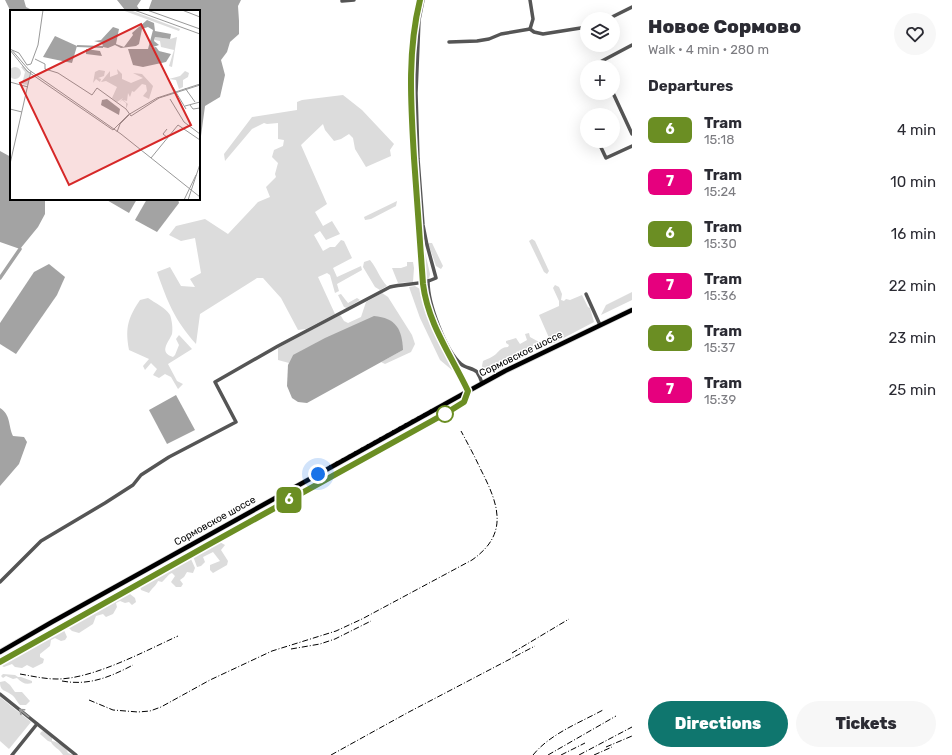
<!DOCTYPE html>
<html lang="en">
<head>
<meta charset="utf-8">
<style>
	:root { --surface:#fff; --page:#f7f7f7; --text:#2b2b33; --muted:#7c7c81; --accent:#0f766e }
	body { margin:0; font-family:Rubik,sans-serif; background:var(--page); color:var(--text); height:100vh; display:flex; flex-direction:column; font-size:15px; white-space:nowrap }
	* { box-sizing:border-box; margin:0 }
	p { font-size:13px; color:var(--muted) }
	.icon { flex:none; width:22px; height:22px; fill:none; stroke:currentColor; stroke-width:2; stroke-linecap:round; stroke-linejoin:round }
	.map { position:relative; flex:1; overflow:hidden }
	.panel { display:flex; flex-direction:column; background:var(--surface); width:320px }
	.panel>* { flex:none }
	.badge { padding:0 8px; border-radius:6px; font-size:14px; line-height:26px }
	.fabs { position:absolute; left:580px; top:12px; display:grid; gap:8px }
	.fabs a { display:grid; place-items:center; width:40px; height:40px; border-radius:50%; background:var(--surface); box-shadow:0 4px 16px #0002; font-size:20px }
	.you { position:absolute; width:20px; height:20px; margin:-10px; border:3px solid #fff; border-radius:50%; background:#1a73e8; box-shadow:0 0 0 6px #1a73e833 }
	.map>.badge { position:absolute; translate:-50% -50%; box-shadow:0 0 0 2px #fff }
	h2 { padding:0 16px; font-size:15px; line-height:36px }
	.round { display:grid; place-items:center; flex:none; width:42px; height:42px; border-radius:21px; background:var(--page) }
	.head { display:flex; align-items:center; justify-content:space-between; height:68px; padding:0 16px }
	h1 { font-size:19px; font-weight:800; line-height:30px }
	.action { display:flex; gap:8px; margin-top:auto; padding:8px 16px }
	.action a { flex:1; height:46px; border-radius:24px; background:var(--accent); color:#fff; font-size:16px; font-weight:800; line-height:46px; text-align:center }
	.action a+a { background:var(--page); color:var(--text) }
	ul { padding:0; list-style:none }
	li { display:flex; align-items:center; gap:12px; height:52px; padding:0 16px }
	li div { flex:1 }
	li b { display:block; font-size:15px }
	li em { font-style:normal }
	li .badge { min-width:44px; font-weight:700; text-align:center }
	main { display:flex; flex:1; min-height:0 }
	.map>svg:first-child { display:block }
	.green { fill:#dcdcdc }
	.water { fill:#a3a3a3 }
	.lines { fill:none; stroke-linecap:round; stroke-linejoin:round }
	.canal { stroke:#a3a3a3; stroke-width:3.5 }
	.major-casing { stroke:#dbdbdb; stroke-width:6 }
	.minor { stroke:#555; stroke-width:3.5 }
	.major { stroke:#000; stroke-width:4.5 }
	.tram { stroke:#000; stroke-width:1 }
	.rail { stroke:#000; stroke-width:1; stroke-dasharray:6 2 1 2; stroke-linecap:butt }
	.oneway { stroke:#999 }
	.line-casing { stroke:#fff; stroke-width:9 }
	.line { stroke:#6b8e23; stroke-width:6 }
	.walk { stroke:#000; stroke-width:4; stroke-dasharray:0 7.2 }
	.stop-dot { fill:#fff; stroke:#6b8e23; stroke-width:2 }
	.labels { text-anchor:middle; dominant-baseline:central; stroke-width:3; stroke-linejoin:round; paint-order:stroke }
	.street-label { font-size:10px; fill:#000; stroke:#fff }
	.inset-river { fill:none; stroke:#a3a3a3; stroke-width:2 }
	.inset-road { fill:none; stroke:#999; stroke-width:1 }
	.view { fill:#d62828; fill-opacity:0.15; stroke:#d62828; stroke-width:2 }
	.inset-edge { fill:none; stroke:#000; stroke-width:2 }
</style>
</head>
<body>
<main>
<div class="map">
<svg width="632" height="755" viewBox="0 0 632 755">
	<rect width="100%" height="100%" fill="#fff"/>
	<!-- green -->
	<g class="green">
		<path d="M 343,95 L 362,110 L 394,144 L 390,150 L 391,156 L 366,167 L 355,149 L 353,138 L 349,134 L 341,139 L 334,141 L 325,130 L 323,124 L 301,145 L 327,204 L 315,212 L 323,226 L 332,221 L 340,234 L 326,240 L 320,231 L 314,235 L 323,251 L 330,247 L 335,247 L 341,240 L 344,241 L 352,258 L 333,268 L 337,277 L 361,266 L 362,270 L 337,284 L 339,291 L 335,293 L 330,275 L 327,273 L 318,277 L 335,314 L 306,329 L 298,330 L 281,298 L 263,278 L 257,278 L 200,314 L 196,344 C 174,319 168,303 157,272 L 170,267 L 181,286 L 195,287 L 190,279 L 201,273 L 195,238 L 181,241 L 169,235 L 176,226 L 205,219 L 228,234 L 258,202 L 270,197 L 266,187 L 276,177 L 275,174 L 278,163 L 272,157 L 274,150 L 283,146 L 284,140 L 278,139 L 278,123 L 267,124 L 264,123 L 252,129 L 225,161 L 224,154 L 252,117 L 297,110 L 297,102 L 302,100 Z"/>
		<path d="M 416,185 L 418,185 L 423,243 L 430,274 L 429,279 L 426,281 L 421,280 L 415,198 L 417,196 Z"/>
		<path d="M 397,201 L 396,206 L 371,219 L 365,220 L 364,217 Z"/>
		<path d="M 532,239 L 535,241 L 549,271 L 547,274 L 544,272 L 529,241 Z"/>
		<path d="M 428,243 L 432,243 L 443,266 L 441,269 L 436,266 Z"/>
		<path d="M 370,260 C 378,270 379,277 387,286 L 380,290 L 375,287 L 363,267 L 364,262 Z"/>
		<path d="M 407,262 L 413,262 L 414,268 L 413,282 L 398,283 L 392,268 L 401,268 L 407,266 Z"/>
		<path d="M 555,285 L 559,287 L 562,294 L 561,300 L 564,301 L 566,299 L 570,300 L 582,295 L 588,307 L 590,308 L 594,322 L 554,343 L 550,340 L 539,315 L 559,306 L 559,301 L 553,288 Z"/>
		<path d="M 415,286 L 420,289 L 425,306 L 430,307 C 439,328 447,348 460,367 L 452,370 L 440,360 L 420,318 L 409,287 Z"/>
		<path d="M 632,292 L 632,300 L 601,315 L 606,305 Z"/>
		<path d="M 382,293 L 388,297 L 412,335 L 415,344 L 411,352 L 385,364 L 381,362 L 403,350 L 293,355 L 289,363 L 278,360 L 278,348 L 340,315 L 341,316 L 344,321 L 348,323 L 361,317 L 366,302 Z"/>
		<path d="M 341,294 L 348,303 L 357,298 L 360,300 L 347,308 L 344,307 L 338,295 Z"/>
		<path d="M 148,298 C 155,303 165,307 170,315 C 172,320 173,329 172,334 C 169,342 158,352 173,357 L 175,355 L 179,345 L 176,339 L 179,335 L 192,349 L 168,364 L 177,381 L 183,384 L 178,389 L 171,377 L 165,374 L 159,378 L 153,375 L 157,369 L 151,363 L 145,370 L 143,366 L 149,359 L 129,350 C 125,327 128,318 140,300 Z"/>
		<path d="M 529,333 L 530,337 L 539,342 L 538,345 L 535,345 L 525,351 L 523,356 L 512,362 L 509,361 L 503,363 L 502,367 L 499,370 L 494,370 L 489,374 L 484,371 L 482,366 L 483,361 C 487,359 493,357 496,354 C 500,350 502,347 508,347 L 509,345 L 506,343 L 506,341 L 516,338 L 520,344 L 527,340 L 525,334 Z"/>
		<path d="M 218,541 L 225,545 L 221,550 L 228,561 L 227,565 L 213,573 L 210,570 L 210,565 L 220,561 L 213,552 L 203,557 L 205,562 L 201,566 L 197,567 L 193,556 L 196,552 L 206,545 L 209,546 Z"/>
		<path d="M 187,557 L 191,559 L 195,568 L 193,573 L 187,572 L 184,577 L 180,580 L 183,584 L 181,587 L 176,587 L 171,582 L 175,576 L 172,573 C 167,575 166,579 162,582 L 158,581 C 156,586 152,588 149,593 L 141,590 L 140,586 L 144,580 Z"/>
		<path d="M 138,583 L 140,584 L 137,588 L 131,591 L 130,594 L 135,598 L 136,602 L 132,605 L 129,602 L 125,603 L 120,601 L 116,603 L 117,607 L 113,614 L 106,617 L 103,614 L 96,616 L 93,624 L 79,633 L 72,631 L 66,625 L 68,623 L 100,605 L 103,607 L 113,601 L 114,596 Z"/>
		<path d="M 60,627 L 63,628 L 67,637 L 65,640 L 61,641 L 55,638 L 51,640 L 50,646 L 40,654 L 40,657 L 44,659 L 43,663 L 33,668 L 27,665 L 22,668 L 15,667 L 12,664 L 4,667 L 0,665 L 0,661 Z"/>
		<path d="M 3,674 L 15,675 L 18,677 L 21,677 L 32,681 L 32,683 C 26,685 22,683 17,678 L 13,679 L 6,676 L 3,678 L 1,676 Z"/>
		<path d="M 5,681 L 10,685 L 15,692 L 22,692 L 30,701 L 26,705 L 20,705 C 17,702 15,697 12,695 C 6,690 0,692 0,682 Z"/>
		<path d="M 0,697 L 31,722 L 9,749 L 0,741 Z"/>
		<path d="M 43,731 L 52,737 L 52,741 C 58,742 66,747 68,753 L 74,755 L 63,755 C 60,749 53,747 51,742 L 48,741 L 40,734 L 41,732 Z"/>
	</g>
	<!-- water -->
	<g class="water">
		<path d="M 5,0 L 24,0 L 26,7 L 34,11 L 11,11 L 11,12 Z"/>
		<path d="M 117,0 L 141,0 L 137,6 L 140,11 L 125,10 Z"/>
		<path d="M 152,0 L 241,0 L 238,6 L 239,21 L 239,34 L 230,42 L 227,52 L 221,60 L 225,75 L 220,97 L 205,106 L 201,136 L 199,137 L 199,11 L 148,11 Z"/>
		<path d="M 0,151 L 11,157 L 11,199 L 45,199 L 45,214 L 38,227 L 20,249 L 0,242 Z"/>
		<path d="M 105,199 L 137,199 L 129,213 Z"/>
		<path d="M 147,199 L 178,199 L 179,203 L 157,232 L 135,220 Z"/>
		<path d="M 49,264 L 65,277 L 57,295 L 16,354 L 0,344 L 0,323 L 34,272 Z"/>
		<path d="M 374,316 C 396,318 402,329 403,350 L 307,403 L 298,402 L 292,398 L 287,386 L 288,365 L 293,355 L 325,338 Z"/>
		<path d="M 176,395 L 195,430 L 167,444 L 149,410 Z"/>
		<path d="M 0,408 C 11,415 8,425 13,436 L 24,437 L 27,442 L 19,464 L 0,486 Z"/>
	</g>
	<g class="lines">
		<!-- canal -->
		<path class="canal" d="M 0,278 L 20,249"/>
		<defs>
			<path id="major" d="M 0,652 L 52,622 L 463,394 L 505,371 L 632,310"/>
		</defs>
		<!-- major casing -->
		<use href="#major" class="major-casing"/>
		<!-- minor -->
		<g class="minor">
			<path d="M 530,0 L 533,19 L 530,29"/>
			<path d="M 342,1 L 354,0"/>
			<path d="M 608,19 L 632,7"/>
			<path d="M 530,29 L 534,32 L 543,34 L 587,27"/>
			<path d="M 449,42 L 477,41 L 489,39 L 501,34 L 530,29"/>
			<path d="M 601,67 L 600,62 L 632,45"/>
			<path d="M 613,93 L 632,134"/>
			<path d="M 598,141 L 606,158 L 632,146"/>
			<path d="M 428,282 C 428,303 445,350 461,364 C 465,368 473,368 477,372 C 479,375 481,380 482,383"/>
			<path d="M 586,294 L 600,325"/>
			<path d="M 0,582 L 41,541 L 105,503 L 133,485 L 141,475 L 169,457 L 236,422 L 215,382 L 278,346 L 390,287 C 406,283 422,285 436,278 L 427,245 L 423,225 L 418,159 L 416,93 L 419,20 L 423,0"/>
			<path d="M 0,694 L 76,755"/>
			<path d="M 12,755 L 37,724"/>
		</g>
		<!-- major -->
		<use href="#major" class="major"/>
		<!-- tram -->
		<path class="tram" d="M 0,662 L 208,545 L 446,414 L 464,402 L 468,391 C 451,355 427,324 423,284 C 420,243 417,202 415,161 C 411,107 407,53 420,0"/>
		<!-- rail -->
		<g class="rail">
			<path d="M 291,649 L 320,644 L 335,639 L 371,621"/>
			<path d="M 512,653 L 569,619"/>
			<path d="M 20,674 C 32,676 44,679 57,679 C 93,679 145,651 178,636"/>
			<path d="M 62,681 C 89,686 110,677 133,665"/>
			<path d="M 89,700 L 113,710 L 138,712 L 150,711 L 161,707 L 210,680 L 272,651 L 336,631 L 362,619 L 472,560 C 509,534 499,505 481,470 C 475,457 468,444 461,431"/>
			<path d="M 606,747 L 632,736"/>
			<path d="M 331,755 L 407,713 L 535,646"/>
			<path d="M 533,755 C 550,734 579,723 603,710"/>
			<path d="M 548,755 L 616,716"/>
			<path d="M 561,755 L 585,743"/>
			<path d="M 579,755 L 632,727"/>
			<path d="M 594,755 L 612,747"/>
		</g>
	</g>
	<!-- one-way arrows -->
	<defs><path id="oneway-shaft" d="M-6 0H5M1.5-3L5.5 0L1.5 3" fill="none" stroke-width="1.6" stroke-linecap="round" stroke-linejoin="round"/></defs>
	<use class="oneway" href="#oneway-shaft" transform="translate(24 713) rotate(-141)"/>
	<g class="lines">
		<defs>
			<path id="line" d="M 0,662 L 208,545 L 448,412 L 464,402 L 468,391 C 451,355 428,324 423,284 C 420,242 417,200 414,158 C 411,105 407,52 420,0"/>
		</defs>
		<!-- line casing -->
		<use href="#line" class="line-casing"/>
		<!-- line -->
		<use href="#line" class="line"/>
		<!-- walk -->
		<path class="walk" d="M 318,474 L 437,408 L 445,414"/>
	</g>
	<!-- markers -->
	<circle class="stop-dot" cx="445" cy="414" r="8"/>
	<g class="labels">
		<!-- street labels -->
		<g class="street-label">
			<text transform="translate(521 354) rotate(-26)">Сормовское шоссе</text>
			<text transform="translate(215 521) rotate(-29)">Сормовское шоссе</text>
		</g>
	</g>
	<!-- overview -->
	<g transform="translate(10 10)">
		<rect width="190" height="190" fill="#fff"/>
		<path d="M 112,0 L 120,0 L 170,19 L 169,21 ZM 145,27 L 160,29 L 167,27 L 162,57 L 159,56 L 164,40 L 151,37 L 150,31 L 145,30 ZM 13,56 L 20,63 L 18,75 L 12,74 L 15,62 L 11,57 ZM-1 63a6 6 0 1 1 12 0a6 6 0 1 1-12 0ZM 107,59 L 112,64 L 112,69 L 121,73 L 133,68 L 123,63 L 132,64 L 143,76 L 139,89 L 133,86 L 137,81 L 136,75 L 132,74 L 124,82 L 122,81 L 120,87 L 118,83 L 117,91 L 113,90 L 118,94 L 116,99 L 116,93 L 112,90 L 109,93 L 113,88 L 107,92 L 102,88 L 107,77 L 96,71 L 91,72 L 100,61 L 100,67 L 108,64 ZM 89,60 L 95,61 L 94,66 L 88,68 L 91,69 L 90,72 L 86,69 L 83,73 L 85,62 ZM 175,61 L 179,63 L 178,67 L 173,70 L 173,77 L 169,79 L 166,70 L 159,69 L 170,66 Z" fill="#dcdcdc"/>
		<path d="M 137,10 L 144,13 L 145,21 L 161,24 L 160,29 L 145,27 L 144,31 L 149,35 L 140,38 L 146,37 L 149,41 L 161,44 L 156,52 L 133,57 L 123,55 L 118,39 L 138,39 L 143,20 L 138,17 L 132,19 L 129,34 L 126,36 L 111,38 L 105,35 L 98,38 L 93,37 L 92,33 L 84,31 L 91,30 L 103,17 L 109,19 L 106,34 L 114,37 L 123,25 L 122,23 ZM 45,26 L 67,36 L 62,53 L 33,47 ZM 76,39 L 90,41 L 92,46 L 76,44 ZM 97,89 L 110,99 L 109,105 L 91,95 L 92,90 Z" fill="#a3a3a3"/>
		<path class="inset-river" d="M 67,36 L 93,37"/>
		<path class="inset-road" d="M 124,0 L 190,24M 137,0 L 190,19M 172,0 L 190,7M 0,38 L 19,60 L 111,124 L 190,187M 0,40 L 17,61 L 103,120 L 118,105 L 147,88 L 190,74M 2,40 L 9,43 L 17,55 L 21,54 L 28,35 L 33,0M 25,49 L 35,54 L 35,59 L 48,63 L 82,85 L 87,78 L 116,99 L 121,106 L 149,88 L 190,75M 158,69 L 176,99M 0,72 L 18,77M 175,78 L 185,92M 160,89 L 174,112 L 190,124M 180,95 L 183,99 L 190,98M 175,96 L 190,92M 0,99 L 12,102M 157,119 L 153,124 L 158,128M 107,122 L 110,114 L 119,105M 141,148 L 168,115 L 190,130M 0,154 L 21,61M 174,190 L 186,165M 178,190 L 190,154"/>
		<path class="view" d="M 131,14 L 181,115 L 59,175 L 10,73 Z"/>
		<rect width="190" height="190" class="inset-edge"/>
	</g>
</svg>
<div class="fabs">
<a><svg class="icon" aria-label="layers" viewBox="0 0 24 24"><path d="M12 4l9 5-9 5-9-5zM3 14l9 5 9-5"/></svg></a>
<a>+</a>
<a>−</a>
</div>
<div class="you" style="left:318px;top:474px"></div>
<b class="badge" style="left:289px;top:500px;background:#6b8e23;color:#fff">6</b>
</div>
<section class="panel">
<div class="head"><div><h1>Новое Сормово</h1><p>Walk · 4 min · 280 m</p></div><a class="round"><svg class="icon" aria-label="heart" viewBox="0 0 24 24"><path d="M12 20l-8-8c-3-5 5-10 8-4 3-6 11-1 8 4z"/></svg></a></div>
<h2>Departures</h2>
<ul>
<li><span class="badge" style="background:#6b8e23;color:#fff">6</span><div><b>Tram</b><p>15:18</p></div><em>4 min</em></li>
<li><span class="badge" style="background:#e6007e;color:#fff">7</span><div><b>Tram</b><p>15:24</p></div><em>10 min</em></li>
<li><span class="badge" style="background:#6b8e23;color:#fff">6</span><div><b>Tram</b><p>15:30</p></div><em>16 min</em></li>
<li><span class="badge" style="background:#e6007e;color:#fff">7</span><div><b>Tram</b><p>15:36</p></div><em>22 min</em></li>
<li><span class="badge" style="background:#6b8e23;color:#fff">6</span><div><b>Tram</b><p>15:37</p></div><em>23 min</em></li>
<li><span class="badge" style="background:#e6007e;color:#fff">7</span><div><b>Tram</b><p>15:39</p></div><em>25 min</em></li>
</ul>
<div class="action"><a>Directions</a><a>Tickets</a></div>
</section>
</main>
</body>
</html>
